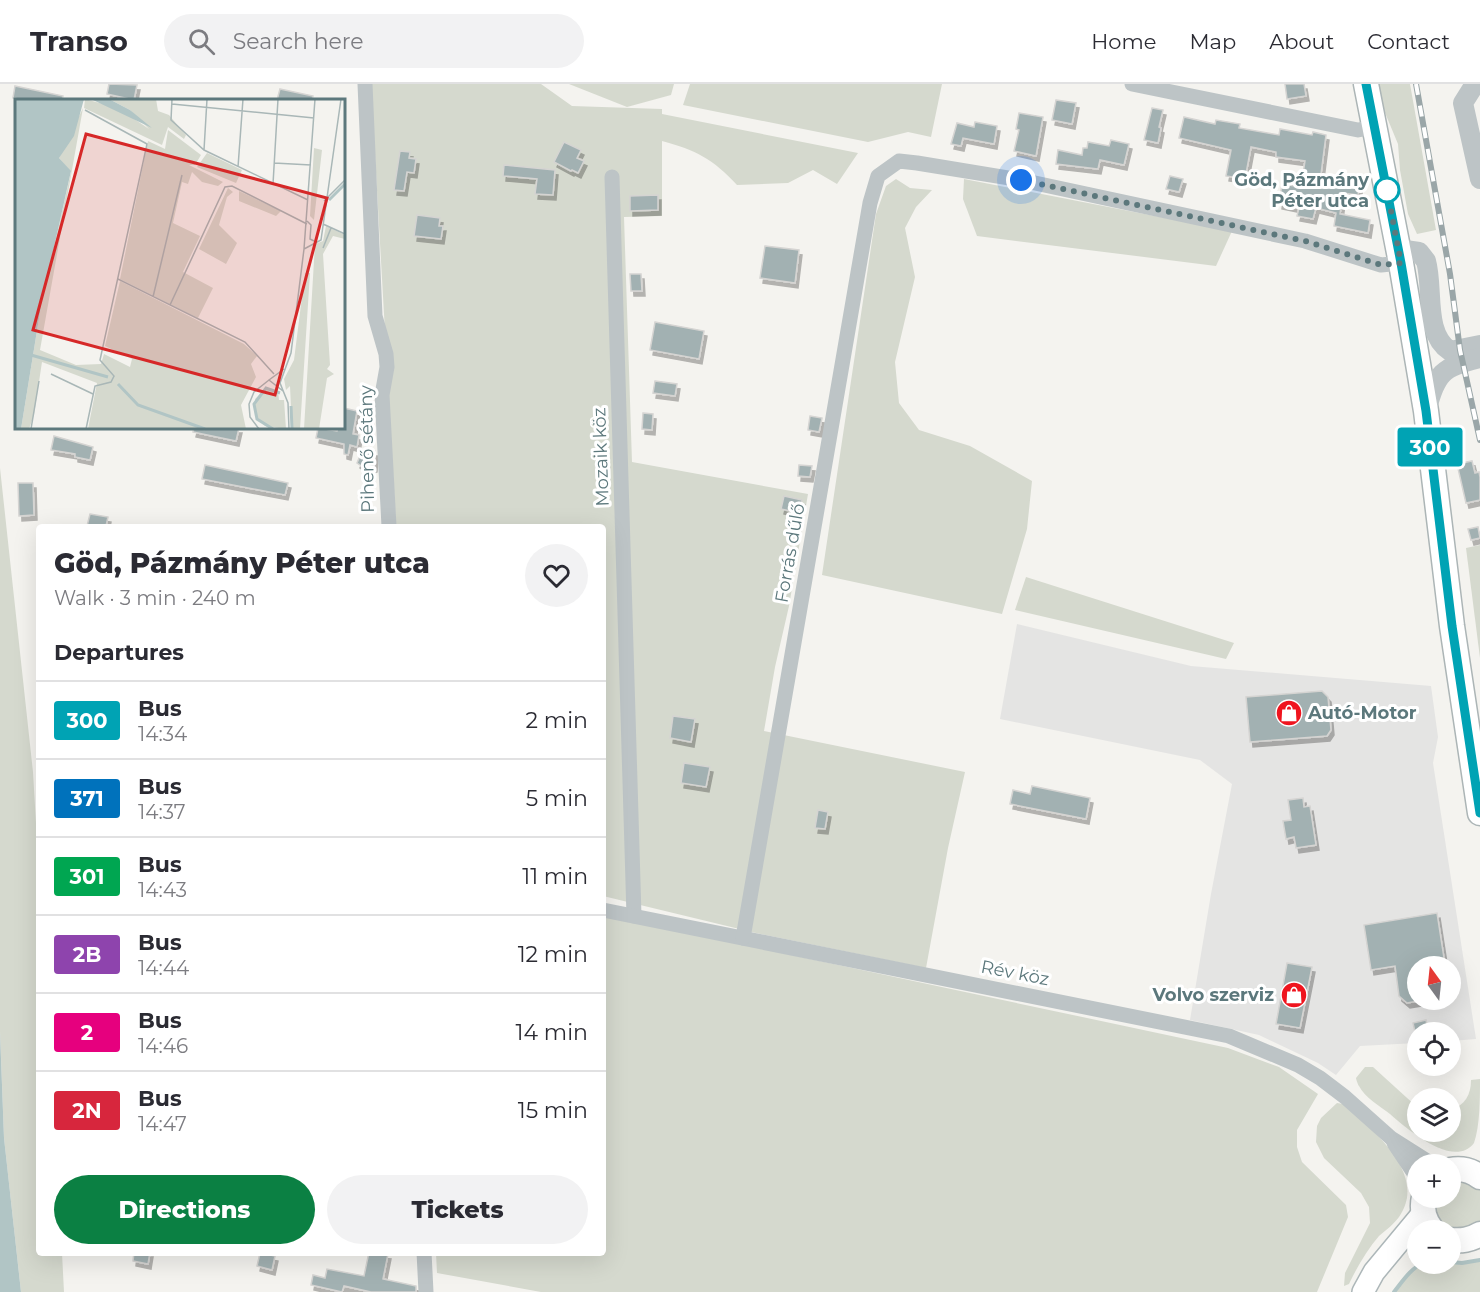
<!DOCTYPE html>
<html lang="en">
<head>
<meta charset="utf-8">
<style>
	:root { --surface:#fff; --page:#f2f2f3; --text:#2b2b33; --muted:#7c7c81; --line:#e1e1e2; --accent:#0b8043 }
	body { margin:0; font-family:Montserrat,sans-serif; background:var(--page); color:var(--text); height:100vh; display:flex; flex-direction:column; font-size:22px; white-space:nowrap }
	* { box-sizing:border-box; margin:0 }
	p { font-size:20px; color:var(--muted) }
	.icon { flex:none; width:33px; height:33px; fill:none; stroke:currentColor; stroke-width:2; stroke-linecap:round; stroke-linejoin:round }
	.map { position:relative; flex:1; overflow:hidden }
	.side { position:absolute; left:36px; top:440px; width:570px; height:732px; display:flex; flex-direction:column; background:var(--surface); border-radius:6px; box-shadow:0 6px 24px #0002 }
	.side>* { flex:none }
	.badge { padding:0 12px; border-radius:4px; font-size:21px; line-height:39px }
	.needle { width:39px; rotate:345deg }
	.controls { position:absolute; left:1407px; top:872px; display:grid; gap:12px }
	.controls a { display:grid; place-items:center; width:54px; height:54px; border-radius:50%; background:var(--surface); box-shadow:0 6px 24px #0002; font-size:30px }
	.you { position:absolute; width:30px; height:30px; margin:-15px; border:4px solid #fff; border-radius:50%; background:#1a73e8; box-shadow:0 0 0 9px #1a73e833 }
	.map>.badge { position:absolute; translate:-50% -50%; box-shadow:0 0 0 3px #fff }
	h2 { padding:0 18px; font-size:22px; line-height:54px }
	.round { display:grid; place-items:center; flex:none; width:63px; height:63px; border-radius:32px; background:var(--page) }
	.head { display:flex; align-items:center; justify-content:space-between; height:102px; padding:0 18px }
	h1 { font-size:28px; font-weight:800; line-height:45px }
	.primary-button { display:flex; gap:12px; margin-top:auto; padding:12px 18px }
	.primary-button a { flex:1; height:69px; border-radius:36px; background:var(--accent); color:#fff; font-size:24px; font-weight:800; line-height:69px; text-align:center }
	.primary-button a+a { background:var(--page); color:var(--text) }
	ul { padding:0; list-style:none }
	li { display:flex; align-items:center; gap:18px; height:78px; padding:0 18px; border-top:2px solid var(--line) }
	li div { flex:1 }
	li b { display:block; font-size:22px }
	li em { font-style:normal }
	li .badge { min-width:66px; font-weight:700; text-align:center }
	header { display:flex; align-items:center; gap:36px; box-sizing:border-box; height:84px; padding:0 30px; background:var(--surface); border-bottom:2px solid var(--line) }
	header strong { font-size:28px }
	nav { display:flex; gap:33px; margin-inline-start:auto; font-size:21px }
	.search { width:420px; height:54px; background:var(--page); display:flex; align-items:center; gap:15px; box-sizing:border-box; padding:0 21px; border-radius:33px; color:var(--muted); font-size:22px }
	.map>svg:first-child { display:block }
	.built { fill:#e4e4e3; fill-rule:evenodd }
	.green { fill:#d5d9ce }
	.water { fill:#b1c5c5 }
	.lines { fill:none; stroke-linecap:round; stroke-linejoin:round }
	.stream { stroke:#b1c5c5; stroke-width:4 }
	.building { fill:#a2b1b2; stroke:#d5d4d2; stroke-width:1.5; filter:url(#shadow) }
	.secondary-casing { stroke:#adb7b9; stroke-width:24 }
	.primary-casing { stroke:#acb5b6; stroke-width:27 }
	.minor { stroke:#bdc4c6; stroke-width:15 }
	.tertiary { stroke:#bdc4c6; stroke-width:20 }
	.secondary { stroke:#fff; stroke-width:21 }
	.primary { stroke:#fff; stroke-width:24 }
	.rail-casing { stroke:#9aa6a8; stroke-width:6 }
	.rail { stroke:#fff; stroke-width:4; stroke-dasharray:11; stroke-linecap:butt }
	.line-casing { stroke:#fff; stroke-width:14 }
	.line { stroke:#00a3b4; stroke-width:9 }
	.walk { stroke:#5c787c; stroke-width:6; stroke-dasharray:0 10.8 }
	.stop-dot { fill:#fff; stroke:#00a3b4; stroke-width:3 }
	.labels { text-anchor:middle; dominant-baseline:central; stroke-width:6; stroke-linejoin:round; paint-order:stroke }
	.stop-label { font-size:18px; font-weight:bold; fill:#5c787c; stroke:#fff; text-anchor:end }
	.street-label { font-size:18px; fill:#5c787c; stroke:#fff }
	.poi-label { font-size:18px; font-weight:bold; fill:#5c787c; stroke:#fff; text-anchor:start }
	.inset-river { fill:none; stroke:#b1c5c5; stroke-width:3 }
	.inset-road { fill:none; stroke:#a9b7b7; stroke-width:1.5 }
	.view { fill:#d62828; fill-opacity:0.15; stroke:#d62828; stroke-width:3 }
	.inset-edge { fill:none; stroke:#5c787c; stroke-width:3 }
</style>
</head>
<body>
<header>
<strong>Transo</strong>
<div class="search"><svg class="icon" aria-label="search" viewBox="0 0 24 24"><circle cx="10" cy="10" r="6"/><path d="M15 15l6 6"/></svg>Search here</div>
<nav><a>Home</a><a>Map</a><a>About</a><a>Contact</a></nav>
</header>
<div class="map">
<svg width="1480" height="1208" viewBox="0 0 1480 1208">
	<defs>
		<filter id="shadow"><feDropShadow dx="3" dy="5" stdDeviation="0" flood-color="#0004"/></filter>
	</defs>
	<rect width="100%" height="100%" fill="#f4f3ef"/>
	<!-- built -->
	<path class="built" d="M 1017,540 L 1191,582 L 1431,602 L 1438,653 L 1433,679 L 1476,955 L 1451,957 L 1450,948 L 1418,948 L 1417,959 L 1360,962 L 1336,991 L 1318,979 L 1259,951 L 1190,936 L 1211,810 L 1232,700 L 1200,676 L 1000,635 ZM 1418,882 L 1450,882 L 1450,915 L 1418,915 Z"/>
	<!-- green -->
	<g class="green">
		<path d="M 371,0 L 541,0 L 572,22 L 662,25 L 662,30 L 858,69 L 837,100 L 813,86 L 788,99 L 737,101 C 713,75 696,66 662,57 L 662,132 L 624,133 L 632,378 L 808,410 L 789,522 L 775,583 L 764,647 L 965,688 L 948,764 L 926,884 L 756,849 L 603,812 L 603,442 L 396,442 Z"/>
		<path d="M 569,0 L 674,0 L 671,11 L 627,23 Z"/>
		<path d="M 690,0 L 942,0 L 931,53 L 908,48 L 868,58 L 683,21 Z"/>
		<path d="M 1377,0 L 1410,0 L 1436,146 L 1417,150 L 1408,130 L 1400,86 L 1398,60 L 1381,19 Z"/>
		<path d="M 896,95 L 910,104 L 932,106 L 916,123 L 905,144 L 915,193 L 895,278 L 899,319 L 919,346 L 970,362 L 1032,397 L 1027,445 L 1002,530 L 822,491 L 876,130 L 886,102 Z"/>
		<path d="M 964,95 L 1232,147 L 1216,182 L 977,152 L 963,115 Z"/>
		<path d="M 0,384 L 33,688 L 39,790 L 39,1168 L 62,1169 L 64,1208 L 21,1208 L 4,1054 L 0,947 Z"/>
		<path d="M 1480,461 L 1480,574 L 1466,464 Z"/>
		<path d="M 1026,493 L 1234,559 L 1226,575 L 1015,526 Z"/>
		<path d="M 603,831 L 1228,964 L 1279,983 L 1318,1010 L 1297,1046 L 1297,1063 L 1302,1078 L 1346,1121 L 1348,1133 L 1317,1208 L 541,1208 L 437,1189 L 436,1169 L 603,1168 Z"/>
		<path d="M 1365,983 L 1373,983 L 1417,1023 L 1418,1047 L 1450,1047 L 1451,1026 C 1465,1021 1471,1011 1471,996 L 1480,995 C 1480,1015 1480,1042 1474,1059 C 1454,1086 1406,1044 1390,1030 C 1380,1022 1365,1014 1359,1002 C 1358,1001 1356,995 1356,994 Z"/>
		<path d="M 1337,1019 L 1343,1020 C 1372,1045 1429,1090 1399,1133 C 1394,1140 1386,1146 1379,1152 C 1367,1166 1357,1183 1349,1200 L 1344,1202 L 1345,1189 L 1370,1139 L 1369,1123 L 1361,1109 L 1324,1074 L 1316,1058 L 1317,1042 L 1321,1034 Z"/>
		<path d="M 1459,1094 L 1480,1104 L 1480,1137 L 1474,1143 L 1449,1146 L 1436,1136 L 1433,1113 L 1450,1113 L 1451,1095 Z"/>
		<path d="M 1475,1176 L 1480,1176 L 1480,1208 L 1394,1208 C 1402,1198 1410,1184 1423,1179 L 1462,1179 Z"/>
	</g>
	<!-- water -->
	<path class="water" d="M 0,948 L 4,1054 L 21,1208 L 0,1208 Z"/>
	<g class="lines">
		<!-- stream -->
		<g class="stream">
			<path d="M 1450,1178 L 1462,1179 L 1480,1176"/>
			<path d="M 1394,1208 C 1402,1198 1411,1184 1423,1179"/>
		</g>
	</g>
	<!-- building -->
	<g class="building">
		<path d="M 109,0 L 137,1 L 134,16 L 107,10 Z"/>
		<path d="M 1285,0 L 1304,0 L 1306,12 L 1287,15 Z"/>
		<path d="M 15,2 L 63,12 L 62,16 L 25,16 L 13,14 Z"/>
		<path d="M 280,5 L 313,12 L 312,16 L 277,16 Z"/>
		<path d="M 1056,16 L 1076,19 L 1072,40 L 1052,36 Z"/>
		<path d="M 1152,24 L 1163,26 L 1159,43 L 1161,44 L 1158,59 L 1144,56 Z"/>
		<path d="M 1019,29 L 1043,33 L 1036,72 L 1014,67 L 1019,46 L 1016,45 Z"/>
		<path d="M 1184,33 L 1215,40 L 1216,36 L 1240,40 L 1239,44 L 1279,51 L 1280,45 L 1312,51 L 1313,48 L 1326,51 L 1321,90 L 1323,90 L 1322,93 L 1360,99 L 1358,111 L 1343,109 L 1340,130 L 1370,136 L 1368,149 L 1334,142 L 1336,129 L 1316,124 L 1313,135 L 1297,132 L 1299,124 L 1279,120 L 1282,100 L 1301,103 L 1305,77 L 1276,73 L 1276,68 L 1251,63 L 1245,95 L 1226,92 L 1231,66 L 1179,54 Z"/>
		<path d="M 975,38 L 997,42 L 994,60 L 963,54 L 961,62 L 951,60 L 957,39 L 974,43 Z"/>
		<path d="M 1111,56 L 1129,60 L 1124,81 L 1100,76 L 1098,85 L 1056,80 L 1058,66 L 1082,71 L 1083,64 L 1087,64 L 1088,58 L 1109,62 Z"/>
		<path d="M 564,58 L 581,66 L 577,74 L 584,77 L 578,89 L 572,86 L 571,87 L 554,78 Z"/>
		<path d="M 400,67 L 410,68 L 409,74 L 416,75 L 414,89 L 407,88 L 404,107 L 394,106 Z"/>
		<path d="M 504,81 L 555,86 L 553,111 L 535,110 L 537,95 L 503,92 Z"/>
		<path d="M 1170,92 L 1183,95 L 1179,108 L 1166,105 Z"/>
		<path d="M 658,111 L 658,126 L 630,127 L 630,112 Z"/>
		<path d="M 417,131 L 440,134 L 439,142 L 443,142 L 441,155 L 414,152 Z"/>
		<path d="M 765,162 L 799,166 L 795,199 L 760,194 Z"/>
		<path d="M 630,190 L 641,190 L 642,207 L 631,207 Z"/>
		<path d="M 655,238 L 704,247 L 699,275 L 650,266 Z"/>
		<path d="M 655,297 L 677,300 L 675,312 L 653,309 Z"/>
		<path d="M 344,324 L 357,327 L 353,350 L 359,351 L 357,363 L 350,361 L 348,371 L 344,370 L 344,360 L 316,354 L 318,344 L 337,347 L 338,344 L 344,344 Z"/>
		<path d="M 643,329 L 653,330 L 652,346 L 642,345 Z"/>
		<path d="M 810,332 L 822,334 L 819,348 L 808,346 Z"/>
		<path d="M 194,344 L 239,344 L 236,357 L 193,348 Z"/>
		<path d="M 54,352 L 93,363 L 90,376 L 75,373 L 75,370 L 51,366 Z"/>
		<path d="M 362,367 L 375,367 L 374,383 L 366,385 L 357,379 Z"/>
		<path d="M 1472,377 L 1475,389 L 1479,388 L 1480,393 L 1480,416 L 1466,419 L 1457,380 Z"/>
		<path d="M 205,381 L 288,399 L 285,411 L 202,395 Z"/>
		<path d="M 799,381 L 812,382 L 810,393 L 798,392 Z"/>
		<path d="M 18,399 L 33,399 L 34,431 L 19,432 Z"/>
		<path d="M 784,412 L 802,416 L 799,429 L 781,425 Z"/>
		<path d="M 90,430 L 108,433 L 106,442 L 87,442 Z"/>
		<path d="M 1478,443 L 1480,454 L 1471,456 L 1468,445 Z"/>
		<path d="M 1322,607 L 1328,613 L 1331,646 L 1327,652 L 1250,658 L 1246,613 Z"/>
		<path d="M 673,632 L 695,635 L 691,658 L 670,654 Z"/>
		<path d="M 684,679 L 710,683 L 706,703 L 681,699 Z"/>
		<path d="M 1032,702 L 1090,714 L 1086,735 L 1010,720 L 1013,706 L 1030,710 Z"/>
		<path d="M 1303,714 L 1304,723 L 1310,722 L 1316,761 L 1296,764 L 1294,753 L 1286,755 L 1283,737 L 1291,736 L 1288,716 Z"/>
		<path d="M 818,726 L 828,728 L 825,745 L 815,744 Z"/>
		<path d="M 1437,829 L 1444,874 L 1431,876 L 1432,882 L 1418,882 L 1418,917 L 1407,919 L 1399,912 L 1395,882 L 1371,886 L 1364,841 Z"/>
		<path d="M 1287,879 L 1312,883 L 1300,944 L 1276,940 Z"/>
		<path d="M 1426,936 L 1428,948 L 1415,948 L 1413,939 Z"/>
		<path d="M 134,1168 L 150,1168 L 148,1180 L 133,1177 Z"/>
		<path d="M 369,1168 L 388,1170 L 383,1195 L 416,1202 L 416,1208 L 371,1208 L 344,1202 L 342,1208 L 311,1201 L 313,1191 L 325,1194 L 327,1185 L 364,1192 Z"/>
		<path d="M 260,1169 L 275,1172 L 272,1186 L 257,1182 Z"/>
	</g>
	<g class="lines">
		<defs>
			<path id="secondary" d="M 1363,1208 L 1374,1188 L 1423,1129"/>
			<g id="primary">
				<path d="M 1366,0 L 1401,179 L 1426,327 L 1452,542 L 1480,729"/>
				<path d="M 1450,1086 C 1461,1084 1471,1086 1480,1093"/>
				<path d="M 1424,1113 C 1421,1126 1424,1136 1432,1146"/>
				<path d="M 1450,1156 C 1462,1157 1470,1156 1480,1150"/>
			</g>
		</defs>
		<!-- secondary casing -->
		<use href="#secondary" class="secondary-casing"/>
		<!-- primary casing -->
		<use href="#primary" class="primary-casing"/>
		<!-- minor -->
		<g class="minor">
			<path d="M 365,0 L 375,232 L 386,270 L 387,283 L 382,311 L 389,442"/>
			<path d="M 1132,0 L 1358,46 L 1374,43"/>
			<path d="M 612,93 L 634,832"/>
			<path d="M 603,826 L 1229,952 L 1298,981 L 1320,994 L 1345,1013 L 1391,1054 L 1432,1080"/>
			<path d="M 743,854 L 870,119 L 878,92 L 899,77 L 917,79 L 1021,96 L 1305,157 L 1381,181 L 1401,179"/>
			<path d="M 1394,1059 L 1418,1095"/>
			<path d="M 424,1168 L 426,1208"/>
		</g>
		<!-- tertiary -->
		<g class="tertiary">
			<path d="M 1475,0 L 1463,19 L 1480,95"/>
			<path d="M 1398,165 L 1419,168 L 1426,177 C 1434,205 1423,249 1450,267 L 1480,261"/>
			<path d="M 1426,327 C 1437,289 1441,283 1480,274"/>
		</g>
		<!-- secondary -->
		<use href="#secondary" class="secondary"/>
		<!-- primary -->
		<use href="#primary" class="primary"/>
		<defs>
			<path id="rail" d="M 1416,0 L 1450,190 L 1460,266 L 1480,356"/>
		</defs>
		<!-- rail casing -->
		<use href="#rail" class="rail-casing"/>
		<!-- rail -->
		<use href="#rail" class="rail"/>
	</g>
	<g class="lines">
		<defs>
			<path id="line" d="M 1366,0 L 1401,179 L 1426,327 L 1452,542 L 1480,729"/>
		</defs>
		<!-- line casing -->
		<use href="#line" class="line-casing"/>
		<!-- line -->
		<use href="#line" class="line"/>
		<!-- walk -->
		<path class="walk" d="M 1021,96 L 1305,157 L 1381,181 L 1401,179 L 1387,106"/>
	</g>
	<!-- icons -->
	<defs>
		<symbol id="shop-disc" viewBox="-11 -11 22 22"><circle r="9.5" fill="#ef141e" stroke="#fff"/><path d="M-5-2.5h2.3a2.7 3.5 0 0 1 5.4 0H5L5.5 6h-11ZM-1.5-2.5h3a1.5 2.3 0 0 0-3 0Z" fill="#fff"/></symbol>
	</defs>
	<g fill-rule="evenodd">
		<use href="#shop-disc" x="1274" y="614" width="30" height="30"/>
		<use href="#shop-disc" x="1279" y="896" width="30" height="30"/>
	</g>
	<!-- markers -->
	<circle class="stop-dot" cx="1387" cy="106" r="12"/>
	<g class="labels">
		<!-- stop labels -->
		<g class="stop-label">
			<text x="1369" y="96">Göd, Pázmány<tspan x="1369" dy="21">Péter utca</tspan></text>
		</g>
		<!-- street labels -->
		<g class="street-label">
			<text transform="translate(367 365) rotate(-91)">Pihenő sétány</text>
			<text transform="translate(601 373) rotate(-92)">Mozaik köz</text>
			<text transform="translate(790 469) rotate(-80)">Forrás dűlő</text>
			<text transform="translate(1015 889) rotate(11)">Rév köz</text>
		</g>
		<!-- poi labels -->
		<g class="poi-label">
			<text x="1308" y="629">Autó-Motor</text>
			<text x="1274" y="911" text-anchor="end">Volvo szerviz</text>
		</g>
	</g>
	<!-- overview -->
	<g transform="translate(15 15)">
		<rect width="330" height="330" fill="#f4f3ef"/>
		<path d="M 70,0 L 103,9 L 134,30 L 115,11 L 94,0 L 141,0 L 143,12 L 154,16 L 171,36 L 169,40 L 153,28 L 147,46 L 69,9 ZM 68,9 L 25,251 L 61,266 L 86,265 L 89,255 L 115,268 L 117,260 L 90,247 L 105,182 L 229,245 L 242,257 L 236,265 L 241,278 L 226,306 L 231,330 L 73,330 L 82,284 L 27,263 L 19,316 L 14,330 L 6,330 L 26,207 L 56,73 L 44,59 ZM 153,31 L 186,56 L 180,66 L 174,66 L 208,83 L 203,87 L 187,83 L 177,73 L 173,85 L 167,83 L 158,124 L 185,137 L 168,173 L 198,189 L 183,219 L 105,180 L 133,42 L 150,50 ZM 299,49 L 307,51 L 299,121 L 295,117 ZM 192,54 L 227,71 L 221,84 L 182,68 ZM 213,89 L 218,93 L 212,98 L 204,126 L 222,144 L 211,165 L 184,150 ZM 224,92 L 266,112 L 261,117 L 224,102 ZM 311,127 L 330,136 L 330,140 L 318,137 L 308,155 L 315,266 L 312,270 L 319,275 L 312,279 L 304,330 L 289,330 L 300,145 L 308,142 ZM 290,174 L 295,174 L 285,330 L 277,330 L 275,287 L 271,291 L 269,280 L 279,261 ZM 251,289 L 263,292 L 264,301 L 269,301 L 271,330 L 250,327 L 240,316 L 240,300 Z" fill="#d5d9ce"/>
		<path d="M 0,0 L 69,0 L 59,37 L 44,59 L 56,72 L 26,207 L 6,330 L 0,330 ZM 94,0 L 115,11 L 137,29 L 78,1 Z" fill="#b1c5c5"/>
		<path class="inset-river" d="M 314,101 L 330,85M 16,256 L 93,278M 103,285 L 123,306 L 190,330M 276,307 L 277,330M 258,330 L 242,320 L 239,305 L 251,289 L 265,294"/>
		<path class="inset-road" d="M 157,0 L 156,21 L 189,51 L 293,101M 157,5 L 299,19M 70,11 L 132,45 L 85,261 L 99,277 L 96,283 L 80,287 L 71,330M 189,51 L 192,0M 259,64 L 296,66M 223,68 L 228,0M 258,85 L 263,0M 309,102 L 330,81M 292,122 L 296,126 L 295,140 L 299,142M 308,125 L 330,135M 308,149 L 316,129M 289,150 L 306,141 L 326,0M 103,180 L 230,243 L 259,275M 138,198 L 167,76M 155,206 L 210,88 L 217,87 L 292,125M 36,275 L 78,295M 268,292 L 254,281 L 269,270M 16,330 L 24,282M 244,330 L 235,318 L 234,305 L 239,293 L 254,281M 274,330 L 273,304 L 265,284 L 276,254 L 289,150 L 300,0"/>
		<path class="view" d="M 71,35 L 312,99 L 260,296 L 18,231 Z"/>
		<rect width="330" height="330" class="inset-edge"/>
	</g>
</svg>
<div class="controls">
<a><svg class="needle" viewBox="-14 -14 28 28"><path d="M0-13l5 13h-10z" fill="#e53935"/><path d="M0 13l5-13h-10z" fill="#7c7c81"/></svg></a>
<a><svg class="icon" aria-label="locate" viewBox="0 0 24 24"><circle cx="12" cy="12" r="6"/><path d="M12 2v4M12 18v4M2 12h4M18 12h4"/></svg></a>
<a><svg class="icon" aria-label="layers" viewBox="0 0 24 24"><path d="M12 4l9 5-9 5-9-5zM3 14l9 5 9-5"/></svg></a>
<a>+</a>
<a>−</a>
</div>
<div class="you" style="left:1021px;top:96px"></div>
<b class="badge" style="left:1430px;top:363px;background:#00a3b4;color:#fff">300</b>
<section class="side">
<div class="head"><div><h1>Göd, Pázmány Péter utca</h1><p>Walk · 3 min · 240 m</p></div><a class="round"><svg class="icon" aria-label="heart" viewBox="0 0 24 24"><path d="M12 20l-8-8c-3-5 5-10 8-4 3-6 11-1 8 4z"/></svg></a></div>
<h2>Departures</h2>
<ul>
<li><span class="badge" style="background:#00a3b4;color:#fff">300</span><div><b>Bus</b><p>14:34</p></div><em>2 min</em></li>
<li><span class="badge" style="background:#0072bc;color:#fff">371</span><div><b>Bus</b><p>14:37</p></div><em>5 min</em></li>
<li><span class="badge" style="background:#00a651;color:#fff">301</span><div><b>Bus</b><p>14:43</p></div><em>11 min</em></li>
<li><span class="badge" style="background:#8e44ad;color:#fff">2B</span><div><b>Bus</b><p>14:44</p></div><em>12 min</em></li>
<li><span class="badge" style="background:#e6007e;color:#fff">2</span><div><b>Bus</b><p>14:46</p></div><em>14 min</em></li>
<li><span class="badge" style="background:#d7263d;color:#fff">2N</span><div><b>Bus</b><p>14:47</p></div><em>15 min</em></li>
</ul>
<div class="primary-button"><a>Directions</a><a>Tickets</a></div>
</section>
</div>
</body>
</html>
